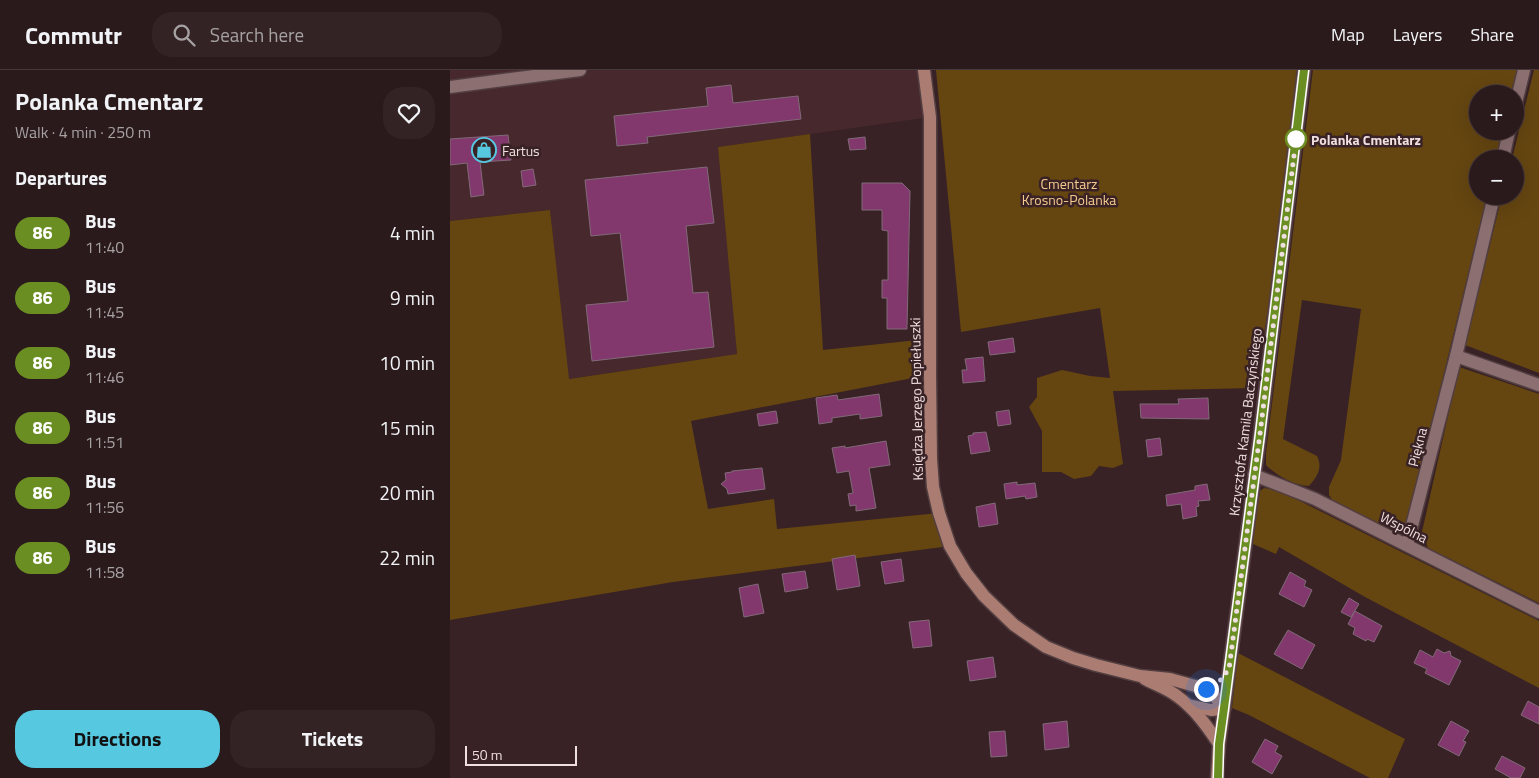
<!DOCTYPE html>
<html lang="en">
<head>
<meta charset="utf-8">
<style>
	:root { --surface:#2b1a1c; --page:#332325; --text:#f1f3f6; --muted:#a6a1a3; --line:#47383b; --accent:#56c9e1 }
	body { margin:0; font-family:"Titillium Web",sans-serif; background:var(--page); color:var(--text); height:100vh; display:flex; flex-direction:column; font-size:19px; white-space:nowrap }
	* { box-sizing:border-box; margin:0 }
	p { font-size:16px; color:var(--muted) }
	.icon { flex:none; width:28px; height:28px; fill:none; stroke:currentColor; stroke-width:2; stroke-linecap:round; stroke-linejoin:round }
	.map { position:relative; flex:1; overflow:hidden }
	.details { display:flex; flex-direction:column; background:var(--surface); width:450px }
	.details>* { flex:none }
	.badge { padding:0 10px; border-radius:16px; font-size:18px; line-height:32px }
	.controls { position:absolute; left:1019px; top:15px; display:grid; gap:10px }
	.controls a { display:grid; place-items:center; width:55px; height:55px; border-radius:50%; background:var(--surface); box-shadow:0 5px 20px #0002,0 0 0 1px var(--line); font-size:25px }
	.scale { position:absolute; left:15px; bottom:12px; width:112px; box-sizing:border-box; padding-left:5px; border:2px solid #f0dfe1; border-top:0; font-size:14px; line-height:18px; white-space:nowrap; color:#f0dfe1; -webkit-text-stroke:4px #392225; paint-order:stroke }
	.you { position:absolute; width:25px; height:25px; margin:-12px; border:4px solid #fff; border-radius:50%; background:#1a73e8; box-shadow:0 0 0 8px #1a73e833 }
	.map>.badge { position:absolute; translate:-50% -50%; box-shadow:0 0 0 2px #fff }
	h2 { padding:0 15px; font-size:19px; line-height:45px }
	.round { display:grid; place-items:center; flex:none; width:52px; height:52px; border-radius:20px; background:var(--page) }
	.head { display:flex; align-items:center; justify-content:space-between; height:85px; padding:0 15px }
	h1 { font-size:24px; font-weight:700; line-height:38px }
	.cta { display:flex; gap:10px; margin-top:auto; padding:10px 15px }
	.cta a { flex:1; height:58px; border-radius:20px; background:var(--accent); color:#111; font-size:20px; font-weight:700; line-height:58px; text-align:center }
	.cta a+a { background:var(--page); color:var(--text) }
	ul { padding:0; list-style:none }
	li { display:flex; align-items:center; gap:15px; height:65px; padding:0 15px }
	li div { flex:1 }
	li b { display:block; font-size:19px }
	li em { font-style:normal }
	li .badge { min-width:55px; font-weight:700; text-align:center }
	header { display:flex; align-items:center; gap:30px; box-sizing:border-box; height:70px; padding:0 25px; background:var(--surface); border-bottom:1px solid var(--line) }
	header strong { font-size:24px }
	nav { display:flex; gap:28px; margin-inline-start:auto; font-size:18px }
	.search { width:350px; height:45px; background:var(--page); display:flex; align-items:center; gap:12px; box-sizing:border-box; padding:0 18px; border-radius:20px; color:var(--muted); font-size:19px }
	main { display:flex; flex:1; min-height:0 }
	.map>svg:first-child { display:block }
	.built { fill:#47282c }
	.green { fill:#654611 }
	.building { fill:#82386c; stroke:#816a79 }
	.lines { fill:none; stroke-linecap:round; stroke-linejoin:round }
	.street-casing { stroke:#523e41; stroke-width:15 }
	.secondary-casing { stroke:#523e41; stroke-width:15 }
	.street { stroke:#8b6f71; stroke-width:12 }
	.secondary { stroke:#aa7c72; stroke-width:12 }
	.line-casing { stroke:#fff; stroke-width:11 }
	.line { stroke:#6b8e23; stroke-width:8 }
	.walk { stroke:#f0dfe1; stroke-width:5; stroke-dasharray:0 9 }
	.stop-dot { fill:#fff; stroke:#6b8e23; stroke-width:2.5 }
	.labels { text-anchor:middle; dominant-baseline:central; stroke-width:5; stroke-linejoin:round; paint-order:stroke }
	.stop-label { font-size:14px; font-weight:bold; fill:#f0dfe1; stroke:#392225; text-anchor:start }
	.poi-label { font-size:14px; fill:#f0dfe1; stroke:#392225; text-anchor:start }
	.park-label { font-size:14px; fill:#f6ca8e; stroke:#392225 }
	.street-label { font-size:14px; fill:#f0dfe1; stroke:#392225 }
</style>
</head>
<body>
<header>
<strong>Commutr</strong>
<div class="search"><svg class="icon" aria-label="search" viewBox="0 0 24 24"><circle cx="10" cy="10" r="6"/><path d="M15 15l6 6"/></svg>Search here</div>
<nav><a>Map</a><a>Layers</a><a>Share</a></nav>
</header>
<main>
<section class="details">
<div class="head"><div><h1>Polanka Cmentarz</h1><p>Walk · 4 min · 250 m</p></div><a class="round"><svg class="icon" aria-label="heart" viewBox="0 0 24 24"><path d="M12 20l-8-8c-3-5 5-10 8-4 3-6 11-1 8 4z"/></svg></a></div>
<h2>Departures</h2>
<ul>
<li><span class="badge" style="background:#6b8e23;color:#fff">86</span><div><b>Bus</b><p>11:40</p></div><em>4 min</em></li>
<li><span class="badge" style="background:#6b8e23;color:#fff">86</span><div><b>Bus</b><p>11:45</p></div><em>9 min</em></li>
<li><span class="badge" style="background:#6b8e23;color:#fff">86</span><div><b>Bus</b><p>11:46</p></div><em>10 min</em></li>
<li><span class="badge" style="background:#6b8e23;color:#fff">86</span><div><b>Bus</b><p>11:51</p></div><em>15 min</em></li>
<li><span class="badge" style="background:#6b8e23;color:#fff">86</span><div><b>Bus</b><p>11:56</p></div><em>20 min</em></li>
<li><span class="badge" style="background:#6b8e23;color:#fff">86</span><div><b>Bus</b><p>11:58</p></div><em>22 min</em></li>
</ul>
<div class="cta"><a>Directions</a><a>Tickets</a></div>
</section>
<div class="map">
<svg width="1089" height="708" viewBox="0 0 1089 708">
	<rect width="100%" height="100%" fill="#392225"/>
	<!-- built -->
	<path class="built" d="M 0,0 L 472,0 L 480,47 L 269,77 L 287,284 L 118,309 L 100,140 L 0,151 Z"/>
	<!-- green -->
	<g class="green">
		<path d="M 486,0 L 850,0 L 823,209 L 805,318 L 663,321 L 673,394 L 663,398 L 649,396 L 641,406 L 624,409 L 611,402 L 592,402 L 592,361 L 579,337 L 587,327 L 587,308 L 612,300 L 640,306 L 660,308 L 650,238 L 511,262 Z"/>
		<path d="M 863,0 L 1067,0 L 1061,24 L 1028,24 L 1028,61 L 1052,61 L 1046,89 L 1028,89 L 1028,126 L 1037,126 L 957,455 L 951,461 L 945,461 L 883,431 L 879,425 L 879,417 L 891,390 L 911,239 L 852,230 L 833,369 L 867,386 C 873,398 867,407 859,416 C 844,415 827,406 816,395 L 816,383 Z"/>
		<path d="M 1084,0 L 1089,0 L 1089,303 L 1015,275 L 1052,126 L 1065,126 L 1065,89 L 1062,89 Z"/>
		<path d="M 360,64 L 373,280 L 468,270 L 468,307 L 241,351 L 258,439 L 324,429 L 327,459 L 489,443 L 500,476 L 223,512 L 0,550 L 0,151 L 100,140 L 119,309 L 287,284 L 268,77 Z"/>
		<path d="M 1009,297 L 1089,324 L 1089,533 L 978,478 L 972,462 Z"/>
		<path d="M 814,418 L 828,420 L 1089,551 L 1089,618 L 915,527 L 829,477 L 826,484 L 803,474 L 803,466 L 810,421 Z"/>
		<path d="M 788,583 L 955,669 L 938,708 L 920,708 L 799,645 L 782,638 Z"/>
	</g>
	<!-- building -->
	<g class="building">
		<path d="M 281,15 L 283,33 L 348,26 L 351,49 L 197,67 L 198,73 L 167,76 L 164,46 L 258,36 L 256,18 Z"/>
		<path d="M 58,65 L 61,90 L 30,92 L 34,125 L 21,127 L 17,93 L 0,95 L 0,69 Z"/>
		<path d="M 415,67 L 416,79 L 400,80 L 398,69 Z"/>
		<path d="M 257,97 L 264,153 L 236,156 L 243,223 L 258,222 L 264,277 L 142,291 L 136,235 L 178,231 L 170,163 L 141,166 L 135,110 Z"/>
		<path d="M 83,99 L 86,115 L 73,117 L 71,101 Z"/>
		<path d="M 412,113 L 452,113 L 460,121 L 457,259 L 437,259 L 437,228 L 432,228 L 432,210 L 438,210 L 438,161 L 432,160 L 432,140 L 412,140 Z"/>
		<path d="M 563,268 L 565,282 L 540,285 L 538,272 Z"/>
		<path d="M 533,287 L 535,311 L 513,313 L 512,300 L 517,300 L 515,289 Z"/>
		<path d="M 429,324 L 432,346 L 410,349 L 410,344 L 382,348 L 382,352 L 369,354 L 366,328 L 387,325 L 388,330 Z"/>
		<path d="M 758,328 L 759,349 L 691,348 L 690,334 L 729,334 L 728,329 Z"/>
		<path d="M 559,340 L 561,354 L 548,356 L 546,342 Z"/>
		<path d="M 326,341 L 328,353 L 309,356 L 307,344 Z"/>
		<path d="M 536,362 L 540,381 L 521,384 L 518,366 L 523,365 L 523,363 Z"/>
		<path d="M 710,368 L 712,385 L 698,387 L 696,370 Z"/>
		<path d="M 436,371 L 440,395 L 419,398 L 426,438 L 406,441 L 406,435 L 400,436 L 398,424 L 403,423 L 399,401 L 387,403 L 382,378 L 395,376 L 395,378 Z"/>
		<path d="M 312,398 L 315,419 L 278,424 L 277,419 L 271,414 L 276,410 L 275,403 L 282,402 L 282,401 Z"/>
		<path d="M 567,412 L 567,415 L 585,413 L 587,427 L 576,429 L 575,426 L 556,429 L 554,414 Z"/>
		<path d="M 757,414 L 760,430 L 748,431 L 749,436 L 746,437 L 747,446 L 733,449 L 731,434 L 717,436 L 716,425 L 745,420 L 745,416 Z"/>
		<path d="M 545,433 L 548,454 L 529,457 L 526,437 Z"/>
		<path d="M 405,485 L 410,516 L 387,520 L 382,489 Z"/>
		<path d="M 451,489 L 454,511 L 435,514 L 431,492 Z"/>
		<path d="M 355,501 L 358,518 L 335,522 L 332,504 Z"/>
		<path d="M 840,502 L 856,511 L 854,516 L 862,520 L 854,537 L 829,524 Z"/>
		<path d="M 308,514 L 314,543 L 294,547 L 289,518 Z"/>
		<path d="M 899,528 L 909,534 L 901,547 L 891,542 Z"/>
		<path d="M 905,541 L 932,556 L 924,572 L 917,569 L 916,571 L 903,564 L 905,558 L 898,554 Z"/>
		<path d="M 479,550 L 482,576 L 463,578 L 459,552 Z"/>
		<path d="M 838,560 L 865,575 L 852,599 L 824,584 Z"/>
		<path d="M 987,579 L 994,583 L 1000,581 L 1001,586 L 1011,591 L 999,615 L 975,603 L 977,599 L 964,593 L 970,580 L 983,587 Z"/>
		<path d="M 543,587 L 546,607 L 520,611 L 517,591 Z"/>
		<path d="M 1078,631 L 1089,637 L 1089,654 L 1071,645 Z"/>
		<path d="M 617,651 L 619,677 L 595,680 L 593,654 Z"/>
		<path d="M 1001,651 L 1019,661 L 1013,671 L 1016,672 L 1009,686 L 988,675 Z"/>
		<path d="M 555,661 L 557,686 L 541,687 L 539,662 Z"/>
		<path d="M 815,669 L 828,676 L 825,682 L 832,686 L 822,704 L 802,692 Z"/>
		<path d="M 1052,686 L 1075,698 L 1070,708 L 1061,708 L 1045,699 Z"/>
	</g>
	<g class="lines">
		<defs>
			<g id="street">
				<path d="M 0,17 L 130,0"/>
				<path d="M 1065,37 L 1074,0"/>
				<path d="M 1053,89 L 1059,61"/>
				<path d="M 1006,286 L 1089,315"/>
				<path d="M 804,405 L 865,429 L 1089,542"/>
				<path d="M 957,475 L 1006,286 L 1044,126"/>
				<path d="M 774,639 L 810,364 L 854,0"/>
			</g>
			<g id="secondary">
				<path d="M 474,0 L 480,47 L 480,305 L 481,389 L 483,417 L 489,443 L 500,476 L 516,503 L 534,526 L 564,555 L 596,577 L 623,588 L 646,595 L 690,606 L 720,609 L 756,619 L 766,628 L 774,639"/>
				<path d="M 695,609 C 706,615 718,619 727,626 C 745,639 757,656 769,674"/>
				<path d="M 738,635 L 761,640 L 774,639"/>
				<path d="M 767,708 L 769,674 L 774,639"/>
			</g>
		</defs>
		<!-- street casing -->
		<use href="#street" class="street-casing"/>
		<!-- secondary casing -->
		<use href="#secondary" class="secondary-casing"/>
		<!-- street -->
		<use href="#street" class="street"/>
		<!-- secondary -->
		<use href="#secondary" class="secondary"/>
	</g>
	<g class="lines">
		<defs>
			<path id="line" d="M 768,708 L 769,674 L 774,638 L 810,364 L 854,0"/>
		</defs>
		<!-- line casing -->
		<use href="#line" class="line-casing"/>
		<!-- line -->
		<use href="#line" class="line"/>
		<!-- walk -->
		<path class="walk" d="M 756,619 L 766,616 L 779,599 L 810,364 L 846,69"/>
	</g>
	<!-- icons -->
	<defs>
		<symbol id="shop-ring" viewBox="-11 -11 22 22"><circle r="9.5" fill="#392225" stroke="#56c9e1" stroke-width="1.5"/><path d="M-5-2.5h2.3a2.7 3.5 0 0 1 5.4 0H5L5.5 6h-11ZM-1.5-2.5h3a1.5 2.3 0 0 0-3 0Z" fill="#56c9e1"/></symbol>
	</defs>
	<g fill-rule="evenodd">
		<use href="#shop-ring" x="20" y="66" width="28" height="28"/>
	</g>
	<!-- markers -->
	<circle class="stop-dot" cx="846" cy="69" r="10"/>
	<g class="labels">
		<!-- stop labels -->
		<g class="stop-label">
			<text x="861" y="69">Polanka Cmentarz</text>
		</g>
		<!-- poi labels -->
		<g class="poi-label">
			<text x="52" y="80">Fartus</text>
		</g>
		<!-- park labels -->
		<g class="park-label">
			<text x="619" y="113">Cmentarz<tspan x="619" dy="16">Krosno-Polanka</tspan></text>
		</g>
		<!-- street labels -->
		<g class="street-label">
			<text transform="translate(466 329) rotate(-91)">Księdza Jerzego Popiełuszki</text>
			<text transform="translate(795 352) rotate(-83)">Krzysztofa Kamila Baczyńskiego</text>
			<text transform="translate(967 377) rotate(-76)">Piękna</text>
			<text transform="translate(954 457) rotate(27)">Wspólna</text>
		</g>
	</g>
</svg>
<div class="controls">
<a>+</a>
<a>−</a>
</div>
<div class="scale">50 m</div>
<div class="you" style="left:756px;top:619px"></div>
</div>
</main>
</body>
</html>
